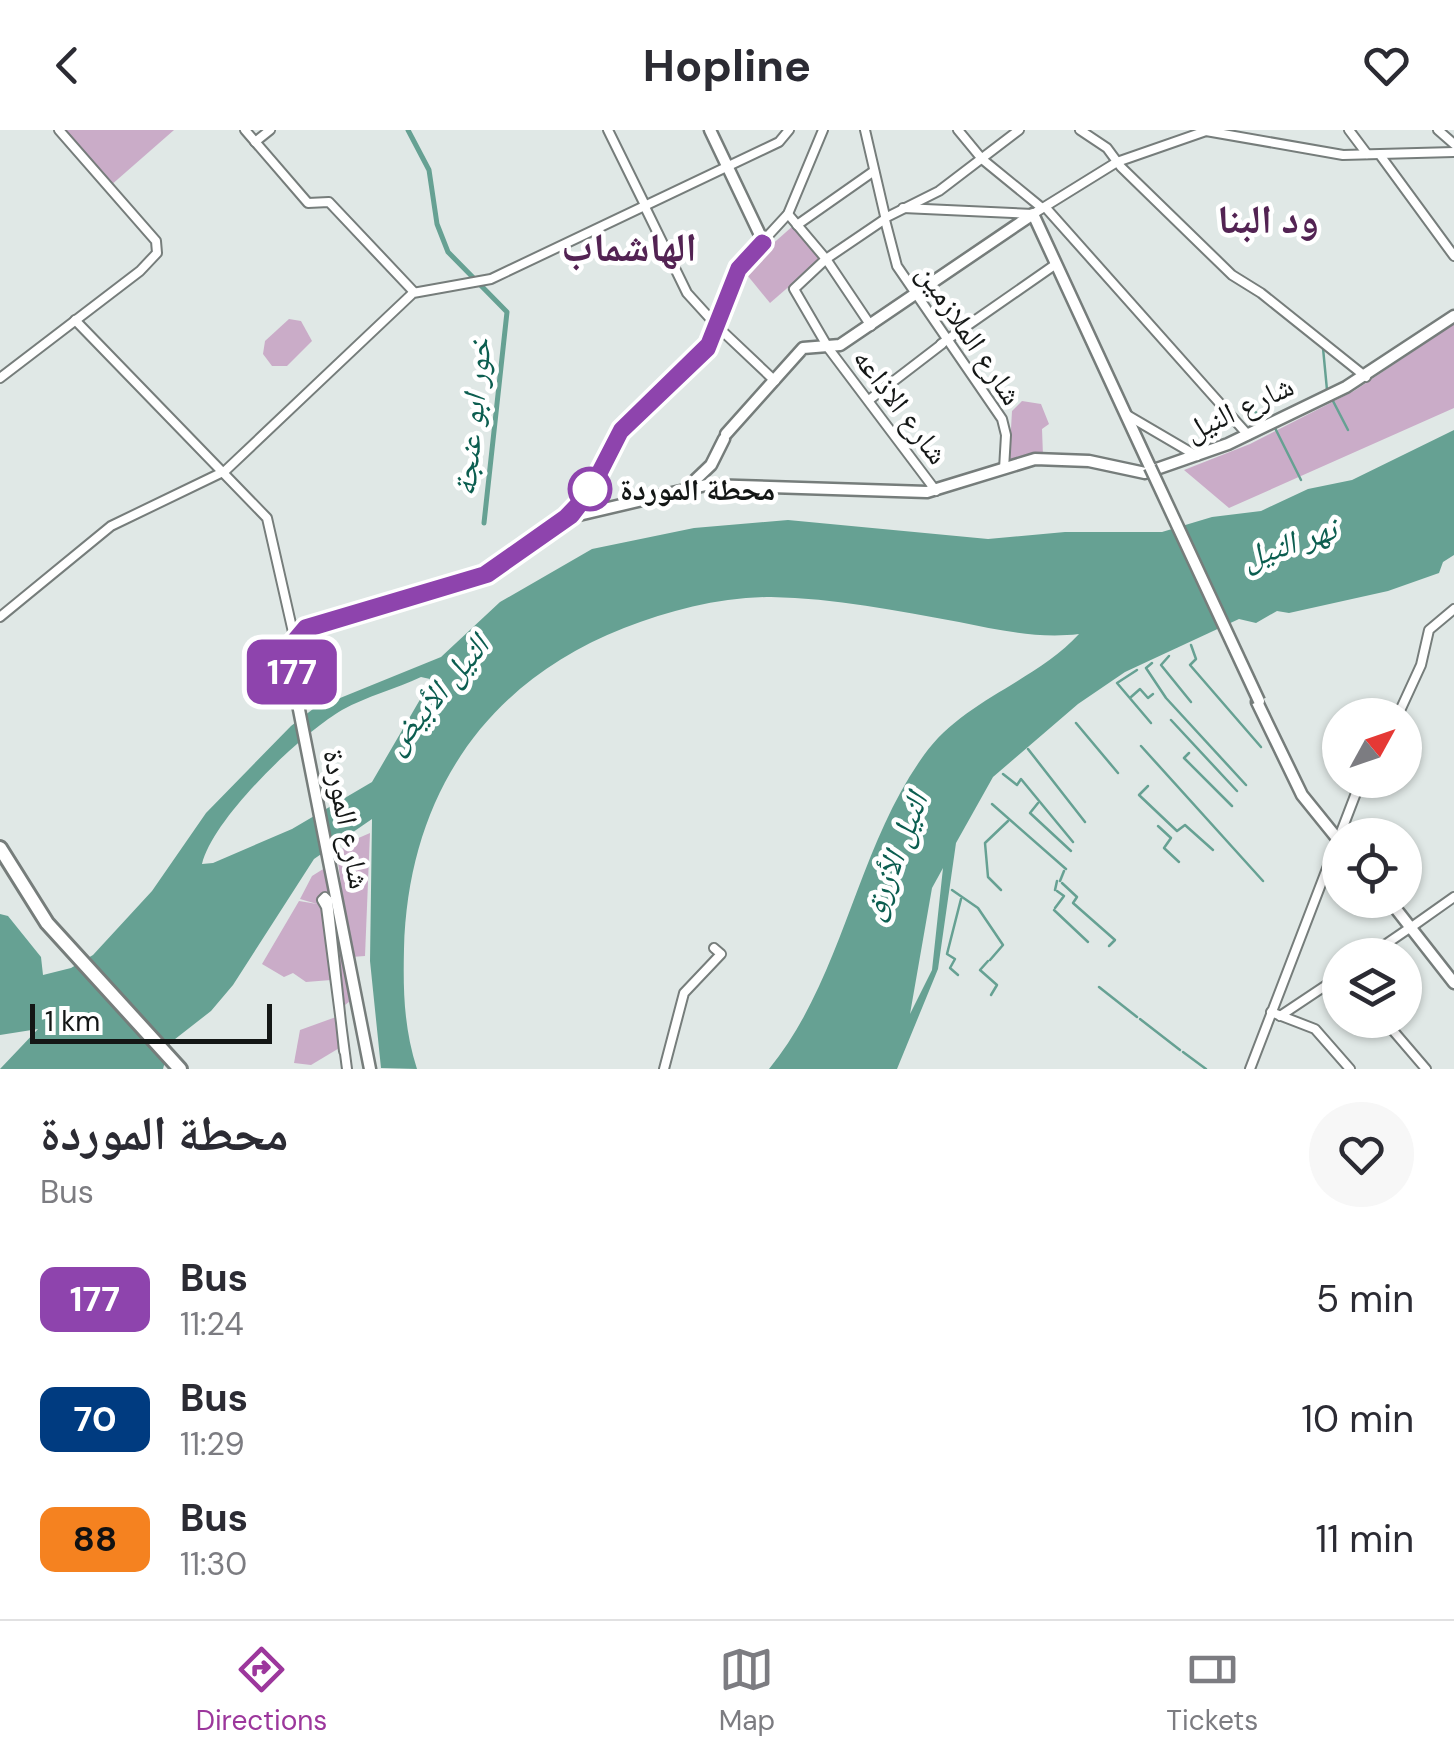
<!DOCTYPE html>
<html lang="en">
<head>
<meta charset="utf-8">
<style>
	:root { --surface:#fff; --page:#f7f7f7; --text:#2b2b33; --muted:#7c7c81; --line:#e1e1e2; --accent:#9c379c }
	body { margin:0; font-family:"DM Sans","Noto Naskh Arabic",sans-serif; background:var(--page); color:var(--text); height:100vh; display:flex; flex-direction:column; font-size:38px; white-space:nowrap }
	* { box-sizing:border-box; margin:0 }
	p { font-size:32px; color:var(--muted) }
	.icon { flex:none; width:55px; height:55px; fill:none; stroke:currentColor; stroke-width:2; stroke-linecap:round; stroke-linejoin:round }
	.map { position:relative; height:939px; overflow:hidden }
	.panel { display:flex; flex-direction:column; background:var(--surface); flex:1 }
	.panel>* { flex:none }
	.badge { padding:0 20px; border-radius:15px; font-size:35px; line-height:65px }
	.needle { width:65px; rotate:50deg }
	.controls { position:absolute; left:1322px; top:568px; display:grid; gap:20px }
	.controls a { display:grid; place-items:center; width:100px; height:100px; border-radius:50%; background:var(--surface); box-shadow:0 2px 8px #0004; font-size:50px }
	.scale { position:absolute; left:30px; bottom:25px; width:242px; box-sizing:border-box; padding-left:10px; border:5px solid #141716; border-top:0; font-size:28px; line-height:35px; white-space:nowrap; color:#141716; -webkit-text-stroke:8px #fff; paint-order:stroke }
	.map>.badge { position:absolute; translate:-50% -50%; box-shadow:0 0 0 5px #fff }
	.round { display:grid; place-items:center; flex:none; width:105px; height:105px; border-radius:52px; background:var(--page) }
	.head { display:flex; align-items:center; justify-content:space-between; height:170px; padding:0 40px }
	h1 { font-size:48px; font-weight:700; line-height:75px }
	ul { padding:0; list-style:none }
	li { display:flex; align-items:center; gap:30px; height:120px; padding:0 40px }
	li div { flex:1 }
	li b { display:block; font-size:38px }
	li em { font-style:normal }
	li .badge { min-width:110px; font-weight:700; text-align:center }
	header { display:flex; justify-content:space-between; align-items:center; height:130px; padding:0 40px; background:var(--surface); font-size:45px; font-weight:700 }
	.menu { display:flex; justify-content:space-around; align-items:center; height:140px; border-top:2px solid var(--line); background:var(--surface); font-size:28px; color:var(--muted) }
	.menu a { display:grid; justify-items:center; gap:5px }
	.menu .current { color:var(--accent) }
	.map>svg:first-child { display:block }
	.green { fill:#caacc8 }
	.water { fill:#66a193; fill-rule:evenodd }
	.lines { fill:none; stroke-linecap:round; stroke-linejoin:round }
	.stream { stroke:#66a193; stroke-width:2.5 }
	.canal { stroke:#66a193; stroke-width:5 }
	.secondary-casing { stroke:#767d7b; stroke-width:12 }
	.primary-casing { stroke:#767d7b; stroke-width:15 }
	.highway-casing { stroke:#767d7b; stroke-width:18 }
	.secondary { stroke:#fff; stroke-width:8 }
	.primary { stroke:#fff; stroke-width:10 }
	.highway { stroke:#fff; stroke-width:12 }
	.primary-bridge-casing { stroke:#767d7b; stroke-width:15; stroke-linecap:butt }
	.primary-bridge { stroke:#fff; stroke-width:10 }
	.line-casing { stroke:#fff; stroke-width:22 }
	.line { stroke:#8e44ad; stroke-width:15 }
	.stop-dot { fill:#fff; stroke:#8e44ad; stroke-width:5 }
	.labels { text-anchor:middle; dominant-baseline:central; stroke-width:9; stroke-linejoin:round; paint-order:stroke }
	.street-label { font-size:30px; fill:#141716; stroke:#fff }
	.stop-label { font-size:30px; font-weight:bold; fill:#141716; stroke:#fff; text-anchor:start }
	.water-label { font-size:32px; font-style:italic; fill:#0c5e50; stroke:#fff }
	.district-label { font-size:40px; font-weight:bold; fill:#532353; stroke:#fff }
</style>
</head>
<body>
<header><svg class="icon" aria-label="back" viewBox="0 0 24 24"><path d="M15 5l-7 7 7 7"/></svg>Hopline<svg class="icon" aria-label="heart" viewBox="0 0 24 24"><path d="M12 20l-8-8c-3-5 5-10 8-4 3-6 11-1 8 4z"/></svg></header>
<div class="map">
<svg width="1454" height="939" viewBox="0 0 1454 939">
	<rect width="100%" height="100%" fill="#e0e8e6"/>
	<!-- green -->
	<g class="green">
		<path d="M 62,0 L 174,0 L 110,56 Z"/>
		<path d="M 794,95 L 823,127 L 770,173 L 743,140 Z"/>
		<path d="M 289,189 L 301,191 L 312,211 L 287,236 L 272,236 L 263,224 L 265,211 Z"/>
		<path d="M 1454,194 L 1454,278 L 1229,378 L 1184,340 L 1250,314 L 1354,261 Z"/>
		<path d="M 1022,271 L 1041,274 L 1049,294 L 1042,299 L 1043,326 L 1009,334 L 1012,281 Z"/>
		<path d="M 370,703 L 365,826 L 351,827 L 337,725 L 347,713 Z"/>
		<path d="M 328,736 L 350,871 L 345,875 L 323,777 L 331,850 L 306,852 L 293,843 L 284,847 L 262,834 L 299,771 L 317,774 L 300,769 L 312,746 Z"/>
		<path d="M 336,887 L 341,917 L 311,935 L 294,933 L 300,900 Z"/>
	</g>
	<!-- water -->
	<path class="water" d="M 1454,300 L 1454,425 L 1443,432 L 1439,443 L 1388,461 L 1289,483 L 1277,481 L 1256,493 L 1239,489 L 1125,542 L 1078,574 L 993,647 L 956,713 L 938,839 L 897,939 L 769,939 C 844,847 855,721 924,625 C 963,570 1035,552 1079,504 C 1038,509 999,500 959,492 C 897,481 835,468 771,467 C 720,467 671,480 624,498 C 483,553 408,669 404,819 C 403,862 404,898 417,939 L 381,938 L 370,831 L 372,689 L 314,729 L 233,855 L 211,881 L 170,913 L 163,939 L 0,939 L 38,899 L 0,905 L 0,784 L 8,786 L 41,827 L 43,845 L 71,838 L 93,825 L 152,761 L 206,683 L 291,596 L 313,579 L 441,527 L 500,472 L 592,419 L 694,398 L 788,390 L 988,409 L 1065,402 L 1162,402 L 1212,387 L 1261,381 L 1308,359 L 1352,350 ZM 421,547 L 430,549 L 425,561 L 372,652 L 292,699 L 213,733 L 202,734 C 213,688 301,604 342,580 C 367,566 396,559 421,547 ZM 943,738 L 932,840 L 910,884 L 932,758 Z"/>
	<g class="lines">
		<!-- stream -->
		<g class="stream">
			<path d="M 1323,218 L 1327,260"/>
			<path d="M 1241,271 L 1262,287"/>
			<path d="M 1333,271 L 1348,300"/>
			<path d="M 1275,298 L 1301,350"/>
			<path d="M 1191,515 L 1196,529 L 1190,535 L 1261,617"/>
			<path d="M 1169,526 L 1161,535 L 1191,572"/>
			<path d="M 1152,533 L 1146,538 L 1166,568 L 1246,655"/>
			<path d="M 1137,540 L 1117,553 L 1151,593"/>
			<path d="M 1131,567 L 1140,559 L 1148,568 L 1153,564"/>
			<path d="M 1171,590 L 1237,661"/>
			<path d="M 1076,593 L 1118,643"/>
			<path d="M 1141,616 L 1263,751"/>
			<path d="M 1028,619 L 1085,692"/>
			<path d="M 1189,623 L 1184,628 L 1232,676"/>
			<path d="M 1003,644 L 1017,655 L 1021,649 L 1073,712"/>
			<path d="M 1148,656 L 1139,665 L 1177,701 L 1185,695 L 1213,720"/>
			<path d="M 1038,673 L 1030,683 L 1071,721"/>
			<path d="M 992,674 L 1066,739"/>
			<path d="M 1158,696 L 1171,708 L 1164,718 L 1179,732"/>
			<path d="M 1060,751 L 1064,741"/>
			<path d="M 1062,753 L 1077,767 L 1073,773 L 1115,810 L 1109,816"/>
			<path d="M 952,760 L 978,778 L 1003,815 L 990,830"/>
			<path d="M 1001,760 L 988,747 L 985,713 L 1008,691"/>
			<path d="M 1055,760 L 1057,751"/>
			<path d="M 1055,778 L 1064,766 L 1057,761"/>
			<path d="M 1054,780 L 1088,812"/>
			<path d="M 988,831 L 980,840 L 997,855 L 991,865"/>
			<path d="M 958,845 L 950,838 L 955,829 L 947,824 L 961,769"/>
			<path d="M 1099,857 L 1137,887"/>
			<path d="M 1140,889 L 1180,920"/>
			<path d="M 1183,922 L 1206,939"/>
		</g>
		<!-- canal -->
		<path class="canal" d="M 408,0 L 429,40 L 437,94 L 448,122 L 507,182 L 484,393"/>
		<defs>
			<g id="secondary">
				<path d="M 245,0 L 308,73 L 329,72 L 414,162"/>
				<path d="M 608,0 L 644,73"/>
				<path d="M 865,0 L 885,86"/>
				<path d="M 958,0 L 982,29 L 1042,78"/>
				<path d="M 1080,0 L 1107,18 L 1121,37 L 1232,145 L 1261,163 L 1366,247"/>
				<path d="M 1349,0 L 1367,24"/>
				<path d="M 1438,0 L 1454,14"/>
				<path d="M 255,12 L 270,0"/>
				<path d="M 1380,25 L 1454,126"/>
				<path d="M 644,75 L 687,163 L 717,196"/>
				<path d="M 903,78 L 1033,84 L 1117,32 L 1206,1 L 1343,25 L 1454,22"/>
				<path d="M 1046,78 L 1248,305"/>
				<path d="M 788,84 L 826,129 L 885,89"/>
				<path d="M 887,87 L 939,61 L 1019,0"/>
				<path d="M 885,90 L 897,136 L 1002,289 L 1006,305 L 1004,339"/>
				<path d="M 797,95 L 874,41"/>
				<path d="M 765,109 L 788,84 L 823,0"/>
				<path d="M 75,190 L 267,388 L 295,511"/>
				<path d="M 871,196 L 826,129 L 794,159 L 829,219 L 936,361"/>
				<path d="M 719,198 L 775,251"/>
				<path d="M 941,214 L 1056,134"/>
				<path d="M 0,248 L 140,141 L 157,123 L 156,111 L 59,0"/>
				<path d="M 869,270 L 942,214"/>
				<path d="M 1127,285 L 1197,326"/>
				<path d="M 0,487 L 111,396 L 225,341 L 413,163 L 491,149 L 779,12 L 789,0"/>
				<path d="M 1398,585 L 1421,535 L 1429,500 L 1454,479"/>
				<path d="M 1413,796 L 1454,767"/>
				<path d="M 1370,825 L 1411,797"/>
				<path d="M 1271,882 L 1315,899 L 1350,939"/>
				<path d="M 1280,886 L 1340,846"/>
				<path d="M 1384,890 L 1426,939"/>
				<path d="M 344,921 L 328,770 L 325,767 L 322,770 L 326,777 L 347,939"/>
				<path d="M 664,939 L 684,863 L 721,824 L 714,818"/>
				<path d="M 1250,939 L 1361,650"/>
			</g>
			<g id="primary">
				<path d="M 710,0 L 762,109"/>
				<path d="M 726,304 L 803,218 L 840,215 L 1033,84 L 1150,337"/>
				<path d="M 689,356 L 711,335 L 724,309"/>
				<path d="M 566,388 L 706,355 L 927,362 L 1035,329 L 1089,331 L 1145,343 L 1228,314 L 1346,257 L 1454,186"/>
				<path d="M 1257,572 L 1302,665 L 1340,712"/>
				<path d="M 1389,770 L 1454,853"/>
				<path d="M 370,939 L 290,534 L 290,514 L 310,495 L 484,444 L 565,387 L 588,363 L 621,299 L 708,214 L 738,138 L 762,112"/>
			</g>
			<path id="highway" d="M 0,718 L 47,793 L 180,939"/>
		</defs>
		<!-- secondary casing -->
		<use href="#secondary" class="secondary-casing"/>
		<!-- primary casing -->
		<use href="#primary" class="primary-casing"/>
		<!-- highway casing -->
		<use href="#highway" class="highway-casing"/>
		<!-- secondary -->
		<use href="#secondary" class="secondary"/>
		<!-- primary -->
		<use href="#primary" class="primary"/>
		<!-- highway -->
		<use href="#highway" class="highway"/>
		<defs>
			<path id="primary-bridge" d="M 1150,337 L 1259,571"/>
		</defs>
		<!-- primary-bridge casing -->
		<use href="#primary-bridge" class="primary-bridge-casing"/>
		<!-- primary-bridge -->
		<use href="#primary-bridge" class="primary-bridge"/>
	</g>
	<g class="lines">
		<defs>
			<path id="line" d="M 762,112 L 738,138 L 708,214 L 621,299 L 588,363 L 565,387 L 484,444 L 305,497 L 289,516 L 293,543 L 292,518 L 306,500 L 488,445 L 572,386 L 591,361 L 621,302 L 708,219 L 739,140 L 764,113"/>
		</defs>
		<!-- line casing -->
		<use href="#line" class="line-casing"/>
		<!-- line -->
		<use href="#line" class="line"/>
	</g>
	<!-- markers -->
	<circle class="stop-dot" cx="590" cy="359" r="20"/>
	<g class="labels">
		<!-- street labels -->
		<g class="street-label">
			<text transform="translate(970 204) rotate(56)">شارع الملازمين</text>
			<text transform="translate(901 276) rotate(53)">شارع الاذاعه</text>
			<text transform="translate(1239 278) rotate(-25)">شارع النيل</text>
			<text transform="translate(347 689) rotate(79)">شارع الموردة</text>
		</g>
		<!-- stop labels -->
		<g class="stop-label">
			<text x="620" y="359">محطة الموردة</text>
		</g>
		<!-- water labels -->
		<g class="water-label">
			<text transform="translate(472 287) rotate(-84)">خور ابو عنجة</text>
			<text transform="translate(1289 413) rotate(-19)">نهر النيل</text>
			<text transform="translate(436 564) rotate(-50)">النيل الأبيض</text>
			<text transform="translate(894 726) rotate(-69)">النيل الأزرق</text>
		</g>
		<!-- district labels -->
		<g class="district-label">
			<text x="1268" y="89">ود البنا</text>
			<text x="629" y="117">الهاشماب</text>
		</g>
	</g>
</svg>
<div class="controls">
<a><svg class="needle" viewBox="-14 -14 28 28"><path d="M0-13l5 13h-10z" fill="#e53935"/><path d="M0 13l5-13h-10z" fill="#7c7c81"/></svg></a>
<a><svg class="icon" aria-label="locate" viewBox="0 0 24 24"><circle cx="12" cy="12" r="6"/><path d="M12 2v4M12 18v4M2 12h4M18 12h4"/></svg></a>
<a><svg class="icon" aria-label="layers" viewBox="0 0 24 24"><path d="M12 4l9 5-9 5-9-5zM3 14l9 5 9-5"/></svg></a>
</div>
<div class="scale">1 km</div>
<b class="badge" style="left:292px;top:542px;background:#8e44ad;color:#fff">177</b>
</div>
<section class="panel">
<div class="head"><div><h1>محطة الموردة</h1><p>Bus</p></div><a class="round"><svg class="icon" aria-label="heart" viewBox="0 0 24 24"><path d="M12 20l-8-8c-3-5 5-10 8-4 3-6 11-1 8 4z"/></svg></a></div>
<ul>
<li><span class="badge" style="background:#8e44ad;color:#fff">177</span><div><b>Bus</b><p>11:24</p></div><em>5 min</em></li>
<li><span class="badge" style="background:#003b80;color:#fff">70</span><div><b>Bus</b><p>11:29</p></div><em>10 min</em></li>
<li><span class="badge" style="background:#f58220;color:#111">88</span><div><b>Bus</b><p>11:30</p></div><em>11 min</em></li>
</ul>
</section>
<nav class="menu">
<a class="current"><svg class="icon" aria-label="directions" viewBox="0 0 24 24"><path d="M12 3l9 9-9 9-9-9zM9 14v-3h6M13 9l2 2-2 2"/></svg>Directions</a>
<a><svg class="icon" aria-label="map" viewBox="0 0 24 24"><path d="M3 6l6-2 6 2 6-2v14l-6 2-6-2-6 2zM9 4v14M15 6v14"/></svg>Map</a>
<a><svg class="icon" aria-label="tickets" viewBox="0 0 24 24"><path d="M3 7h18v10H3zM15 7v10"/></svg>Tickets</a>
</nav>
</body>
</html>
